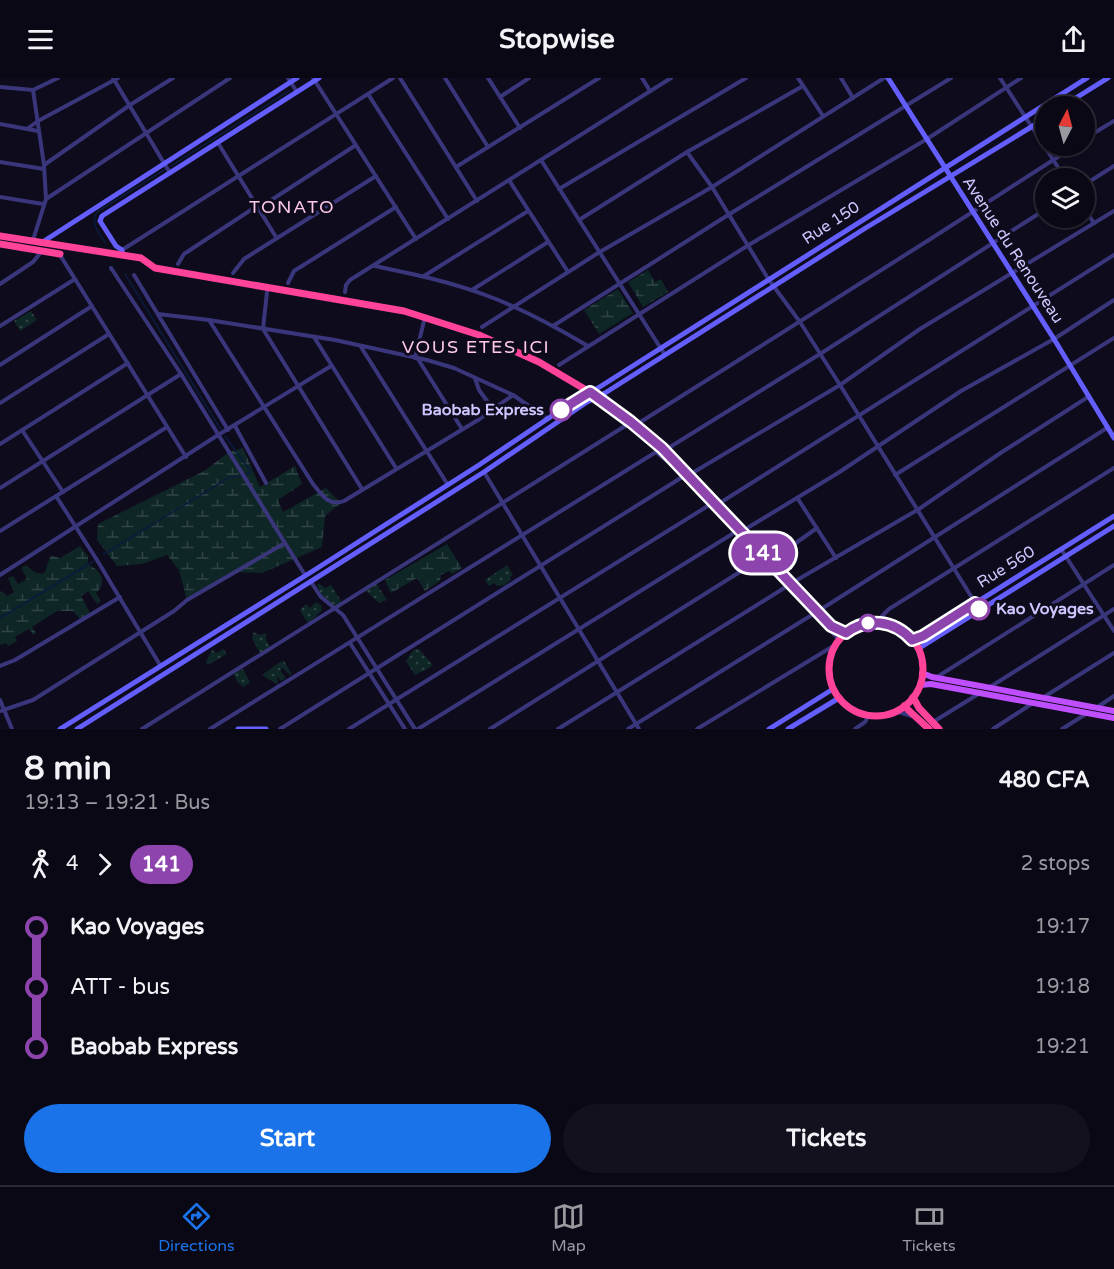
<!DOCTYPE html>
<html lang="en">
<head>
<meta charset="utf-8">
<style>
	:root { --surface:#0a0815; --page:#13111e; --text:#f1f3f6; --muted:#999aa0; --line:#2a2934; --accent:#1a73e8 }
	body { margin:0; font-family:"Varela Round",sans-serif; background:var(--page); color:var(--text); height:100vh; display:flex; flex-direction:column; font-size:22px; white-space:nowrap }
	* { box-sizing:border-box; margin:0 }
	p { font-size:20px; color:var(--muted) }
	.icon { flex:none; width:33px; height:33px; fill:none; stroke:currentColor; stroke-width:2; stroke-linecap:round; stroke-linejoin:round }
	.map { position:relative; height:651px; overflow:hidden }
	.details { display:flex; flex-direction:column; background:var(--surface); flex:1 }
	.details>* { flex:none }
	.badge { padding:0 12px; border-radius:20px; font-size:21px; line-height:39px }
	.needle { width:39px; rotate:6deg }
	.fabs { position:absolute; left:1035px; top:18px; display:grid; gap:12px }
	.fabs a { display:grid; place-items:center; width:60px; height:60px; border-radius:50%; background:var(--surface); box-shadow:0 2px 4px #0004,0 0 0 2px var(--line); font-size:30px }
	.map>.badge { position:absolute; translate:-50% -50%; box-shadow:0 0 0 3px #fff }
	.legs { display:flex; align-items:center; gap:9px; height:66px; padding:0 24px; font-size:20px }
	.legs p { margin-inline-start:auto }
	.summary { display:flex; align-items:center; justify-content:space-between; height:102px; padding:0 24px }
	h1 { font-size:33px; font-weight:800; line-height:45px }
	.action { display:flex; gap:12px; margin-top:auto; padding:12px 24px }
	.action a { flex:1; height:69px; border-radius:36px; background:var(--accent); color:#fff; font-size:24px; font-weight:800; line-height:69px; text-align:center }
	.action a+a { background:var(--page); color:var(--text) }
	ul { padding:0 24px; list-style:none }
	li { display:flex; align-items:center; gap:21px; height:60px; font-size:22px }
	li i { display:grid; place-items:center; width:9px; height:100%; margin:0 8px; background:currentColor }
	li i::after { content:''; width:15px; height:15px; margin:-8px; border:4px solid; border-radius:50%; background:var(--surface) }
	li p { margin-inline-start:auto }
	li:first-child i { background:linear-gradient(#0000 50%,currentColor 0) }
	li:last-child i { background:linear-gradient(currentColor 50%,#0000 0) }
	header { display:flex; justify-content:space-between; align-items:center; height:78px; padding:0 24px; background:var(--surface); font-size:27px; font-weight:800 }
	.tabs { display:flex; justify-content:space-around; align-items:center; height:84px; border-top:2px solid var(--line); background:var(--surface); font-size:16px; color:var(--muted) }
	.tabs a { display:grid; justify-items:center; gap:3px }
	.tabs .active { color:var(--accent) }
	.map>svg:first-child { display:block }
	.grass { fill:url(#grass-dots) }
	.wetland { fill:url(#wetland-marsh) }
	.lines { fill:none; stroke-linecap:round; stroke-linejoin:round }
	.stream { stroke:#0a1c3c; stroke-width:1.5 }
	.street { stroke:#3a367c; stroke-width:4 }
	.secondary { stroke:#645eff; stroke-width:5 }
	.primary { stroke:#bf4eff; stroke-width:6 }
	.highway { stroke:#ff429a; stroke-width:7 }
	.line-1-casing { stroke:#fff; stroke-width:14 }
	.line-1 { stroke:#8e44ad; stroke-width:9 }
	.stop-1-dot { fill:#fff; stroke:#8e44ad; stroke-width:3 }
	.labels { text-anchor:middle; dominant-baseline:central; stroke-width:6; stroke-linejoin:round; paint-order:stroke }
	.street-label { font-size:16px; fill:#cec7ff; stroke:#0e0b1c }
	.stop-label { font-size:16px; font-weight:bold; fill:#cec7ff; stroke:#0e0b1c; text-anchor:end }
	.neighbourhood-label { font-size:18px; letter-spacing:1.5px; fill:#ffc9ea; stroke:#0e0b1c }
</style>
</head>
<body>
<header><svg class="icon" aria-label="menu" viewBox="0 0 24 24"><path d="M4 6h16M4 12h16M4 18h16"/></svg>Stopwise<svg class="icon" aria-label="share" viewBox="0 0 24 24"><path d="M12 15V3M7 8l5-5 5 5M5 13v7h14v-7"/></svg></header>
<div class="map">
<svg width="1114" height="651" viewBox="0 0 1114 651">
	<defs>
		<pattern id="grass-dots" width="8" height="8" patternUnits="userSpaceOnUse" patternTransform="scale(1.5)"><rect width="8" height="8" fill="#0e2626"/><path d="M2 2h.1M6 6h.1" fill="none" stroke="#304447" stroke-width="1.8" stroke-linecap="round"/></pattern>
		<pattern id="wetland-marsh" width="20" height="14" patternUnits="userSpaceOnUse" patternTransform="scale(1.5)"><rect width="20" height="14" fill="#0e2626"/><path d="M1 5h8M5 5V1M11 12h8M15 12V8" fill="none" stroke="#304447"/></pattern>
	</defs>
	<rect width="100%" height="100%" fill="#0e0b1c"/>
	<!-- grass -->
	<g class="grass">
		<path d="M 31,233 L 37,242 L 20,253 L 14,243 Z"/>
		<path d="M 507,487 L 513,497 L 510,499 L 511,502 L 505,507 L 498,508 L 494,505 L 489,508 L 485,502 Z"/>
		<path d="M 372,505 L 376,505 L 387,522 L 379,525 L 366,513 Z"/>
		<path d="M 317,506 L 320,506 L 325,510 L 331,507 L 341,523 L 339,527 C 327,529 320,516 317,506 Z"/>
		<path d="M 316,524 L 321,527 L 322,532 L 309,545 L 304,540 L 300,532 L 306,526 L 310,530 Z"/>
		<path d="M 253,554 L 260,557 L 266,555 L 266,562 L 270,569 L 260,575 L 252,560 Z"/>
		<path d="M 223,571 L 227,576 L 208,587 L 206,584 L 212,572 L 217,575 Z"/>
		<path d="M 419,571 L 432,586 L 431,589 L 415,597 L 406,583 L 413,572 Z"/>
		<path d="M 284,583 L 291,595 L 291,598 L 284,591 L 281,590 L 281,594 L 286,600 L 281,603 L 277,598 L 278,607 L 262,597 L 280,584 Z"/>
		<path d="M 243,591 L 250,604 L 244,609 L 238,605 L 233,595 Z"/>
	</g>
	<!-- wetland -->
	<g class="wetland">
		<path d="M 648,192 L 655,204 L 661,201 L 668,214 L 643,229 L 628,204 Z"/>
		<path d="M 618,211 L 633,235 L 599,256 L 584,232 Z"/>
		<path d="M 243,370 L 260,409 L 295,388 L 302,406 L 278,422 L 283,434 L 326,410 L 341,425 L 325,438 L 322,469 L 262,495 L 232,494 L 187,522 L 179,492 L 167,477 L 142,486 L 117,488 L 97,462 L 98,446 L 204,393 L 229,374 Z"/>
		<path d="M 447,466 L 462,490 L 452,496 L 449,493 L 441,497 L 440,503 L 425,513 L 417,500 L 391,515 L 385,502 Z"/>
		<path d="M 80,468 L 88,478 L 88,487 C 101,491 108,505 96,515 L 101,523 L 97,526 L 88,513 L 81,518 L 90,535 L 80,541 L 73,533 L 57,533 L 32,549 L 36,555 L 33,557 L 29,551 L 15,559 L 17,563 L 8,568 L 6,565 L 0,567 L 0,514 L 2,513 L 7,518 L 14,514 L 8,500 L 13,498 L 18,506 L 27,501 L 21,490 L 26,487 L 34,494 L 42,496 L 45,494 L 50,479 L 53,478 L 60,480 Z"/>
	</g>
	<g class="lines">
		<!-- stream -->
		<g class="stream">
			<path d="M 171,88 L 289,13"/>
			<path d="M 105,164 C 99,155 90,146 97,134 L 164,92"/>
			<path d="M 125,196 L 221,352"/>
			<path d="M 104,476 L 230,399 L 242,398 L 251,394 L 225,358"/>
			<path d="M 0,540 L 94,483"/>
		</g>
		<!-- street -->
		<g class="street">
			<path d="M 113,0 L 170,95"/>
			<path d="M 288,0 L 297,14"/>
			<path d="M 313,0 L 416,161"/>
			<path d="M 400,0 L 477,123"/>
			<path d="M 445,0 L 488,69"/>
			<path d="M 488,0 L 520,50"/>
			<path d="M 642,0 L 650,13"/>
			<path d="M 798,0 L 823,38"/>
			<path d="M 841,0 L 853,20"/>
			<path d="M 1000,0 L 1065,100"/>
			<path d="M 0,9 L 33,12 L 58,0"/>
			<path d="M 368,16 L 448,141"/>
			<path d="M 500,19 L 529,0"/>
			<path d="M 0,46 L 38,53"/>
			<path d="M 27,51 L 38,43 L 118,0"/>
			<path d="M 1084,61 L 1114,43"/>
			<path d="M 218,65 L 276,159"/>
			<path d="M 687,74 L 712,109 L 769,202 L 800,244 L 840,307 L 979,531"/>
			<path d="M 541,82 L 665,277"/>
			<path d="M 0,84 L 44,91"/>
			<path d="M 44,87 L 130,27 L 173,0"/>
			<path d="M 456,89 L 599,0"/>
			<path d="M 509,102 L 568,194"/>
			<path d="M 1084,107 L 1114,88"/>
			<path d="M 559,111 L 746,0"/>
			<path d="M 0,119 L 43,126"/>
			<path d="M 46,121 L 230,0"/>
			<path d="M 259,130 L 356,67"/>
			<path d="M 1084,131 L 1094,145"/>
			<path d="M 579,142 L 687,74 L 803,8"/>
			<path d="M 33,162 L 46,121 L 44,87 L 33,12"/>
			<path d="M 122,172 L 393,0"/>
			<path d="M 60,177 L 186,379"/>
			<path d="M 178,186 L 184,176 L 257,128"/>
			<path d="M 375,188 C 413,196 452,204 488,218 C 523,231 556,249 588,268"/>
			<path d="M 111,190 L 181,296 L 285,465"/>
			<path d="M 233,195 L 244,181 L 376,98"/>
			<path d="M 134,197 L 228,352"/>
			<path d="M 424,198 L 528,133"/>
			<path d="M 288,205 L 294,193 L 396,129"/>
			<path d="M 0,206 L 33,184 L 41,174"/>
			<path d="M 472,212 L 548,164"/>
			<path d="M 267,214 L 263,251 L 362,411"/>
			<path d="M 345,214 L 346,207 L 350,202 L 671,0"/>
			<path d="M 158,236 L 209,242 L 335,262 L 427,282 L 454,290 L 513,317 L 548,341"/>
			<path d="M 209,242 L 313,406 C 322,417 329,429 344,423 L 478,342 L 513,317"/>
			<path d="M 0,248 L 75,201"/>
			<path d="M 553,248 L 728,137 L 951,0"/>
			<path d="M 482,249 L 598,175 L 712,109 L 884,0"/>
			<path d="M 314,259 L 396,390"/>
			<path d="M 361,269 L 448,407"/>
			<path d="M 415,280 L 424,243"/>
			<path d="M 418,281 L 462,351"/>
			<path d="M 0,287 L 92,228"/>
			<path d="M 559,287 L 747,168 L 927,61 L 1021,0"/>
			<path d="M 475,300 L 479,312 L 493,331"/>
			<path d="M 0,325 L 109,256"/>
			<path d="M 642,343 L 932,160 L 1075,68"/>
			<path d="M 235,348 L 266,405"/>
			<path d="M 22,352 L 63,414"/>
			<path d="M 0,366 L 128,285"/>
			<path d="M 670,369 L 820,276 L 1046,131"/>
			<path d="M 484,394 L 639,651"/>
			<path d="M 694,394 L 840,307 L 920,251 L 1114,133"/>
			<path d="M 895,397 L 1114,260"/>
			<path d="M 0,410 L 181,296"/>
			<path d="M 56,418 L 97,482 L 160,587"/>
			<path d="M 798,421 L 836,480"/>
			<path d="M 723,423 L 1114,177"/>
			<path d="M 749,449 L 838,395 L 961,313 L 1054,261 L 1114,222"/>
			<path d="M 0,453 L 167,349"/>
			<path d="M 749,467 L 771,490"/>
			<path d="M 1061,471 L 1114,553"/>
			<path d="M 776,479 L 817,450"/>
			<path d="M 0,497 L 218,357 L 331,288"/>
			<path d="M 797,502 L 919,431 L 1002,374 L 1088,319"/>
			<path d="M 311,504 L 321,519 L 343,537 L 415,651"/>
			<path d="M 823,530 L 1107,350"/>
			<path d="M 880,545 L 882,538 L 889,531 L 1114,390"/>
			<path d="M 826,547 L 839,562"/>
			<path d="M 350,565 L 405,651"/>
			<path d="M 0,588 L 15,582 L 120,519"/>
			<path d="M 937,599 L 1114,487"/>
			<path d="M 990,609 L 1114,531"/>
			<path d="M 1044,619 L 1114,575"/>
			<path d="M 0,622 L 12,651"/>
			<path d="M 1096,630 L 1114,618"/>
			<path d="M 0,633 L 33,622 L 174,533 L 187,522 L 285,465 L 305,497"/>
			<path d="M 895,633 L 912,638"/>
			<path d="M 933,644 L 980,615"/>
			<path d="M 142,651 L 625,348"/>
			<path d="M 210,651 C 359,559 507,465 656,374 L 685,398"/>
			<path d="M 280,651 L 684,398"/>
			<path d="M 349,651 L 711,426"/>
			<path d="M 418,651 L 737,453"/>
			<path d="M 490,651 L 762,480"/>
			<path d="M 558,651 L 789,507"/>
			<path d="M 628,651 L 815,535"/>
			<path d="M 697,651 L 835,567"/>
			<path d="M 855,651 L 865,644 L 869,637"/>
			<path d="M 993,651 L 1033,625"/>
			<path d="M 1062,651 L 1086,636"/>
		</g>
		<!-- secondary -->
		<g class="secondary">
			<path d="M 888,0 L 1054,261 L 1114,360"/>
			<path d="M 1063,28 L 1108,0"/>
			<path d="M 41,165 L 297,0"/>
			<path d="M 122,177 L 122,172 L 116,168 L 100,143 L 102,138 L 319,0"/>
			<path d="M 912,562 L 923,558 L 1114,438"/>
			<path d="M 918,571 L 1114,448"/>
			<path d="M 60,651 L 316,491 L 479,387 L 577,321 L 598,310 L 1087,0"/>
			<path d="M 77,651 L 484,394 L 587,324 L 605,315 L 864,151 L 1046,40"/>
			<path d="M 238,651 L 266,651"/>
			<path d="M 769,651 L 833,611"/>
			<path d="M 788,651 L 839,620"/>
		</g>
		<!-- primary -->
		<g class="primary">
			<path d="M 922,595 L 932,599 L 1114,633"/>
			<path d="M 920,607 L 931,606 L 1114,640"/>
		</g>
		<!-- highway -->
		<g class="highway">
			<path d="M 0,158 L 141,180 L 155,190 L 404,233 L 479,257 L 539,284 L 598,319 L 662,370 L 831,548 L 846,555"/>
			<path d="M 0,166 L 60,176"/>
			<circle cx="876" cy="591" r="47"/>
			<path d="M 913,619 L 919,630 L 939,651"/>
			<path d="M 904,628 L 929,651"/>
		</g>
	</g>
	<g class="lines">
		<defs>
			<path id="line-1" d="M 561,332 L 590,314 L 631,344 L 662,370 L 831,548 L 846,555 C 867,539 894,542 912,562 L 923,558 L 975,525 L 979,531"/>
		</defs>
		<!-- line-1 casing -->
		<use href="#line-1" class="line-1-casing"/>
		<!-- line-1 -->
		<use href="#line-1" class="line-1"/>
	</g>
	<!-- markers -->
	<g class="stop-1-dot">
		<circle cx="561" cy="332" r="10"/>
		<circle cx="979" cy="531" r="10"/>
		<circle cx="868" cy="545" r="8"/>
	</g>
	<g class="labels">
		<!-- street labels -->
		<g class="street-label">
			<text transform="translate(831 145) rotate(-33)">Rue 150</text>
			<text transform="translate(1013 172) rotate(57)">Avenue du Renouveau</text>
			<text transform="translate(1006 489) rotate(-32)">Rue 560</text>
		</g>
		<!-- stop labels -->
		<g class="stop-label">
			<text x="544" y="332">Baobab Express</text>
			<text x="996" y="531" text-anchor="start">Kao Voyages</text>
		</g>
		<!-- neighbourhood labels -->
		<g class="neighbourhood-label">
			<text x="292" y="129">TONATO</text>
			<text x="476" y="269">VOUS ETES ICI</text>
		</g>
	</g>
</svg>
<div class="fabs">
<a><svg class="needle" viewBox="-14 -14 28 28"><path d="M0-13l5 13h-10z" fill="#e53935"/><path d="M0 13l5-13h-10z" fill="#999aa0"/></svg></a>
<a><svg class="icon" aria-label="layers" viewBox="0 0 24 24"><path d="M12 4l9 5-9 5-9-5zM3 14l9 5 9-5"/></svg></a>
</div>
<b class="badge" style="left:763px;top:475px;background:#8e44ad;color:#fff">141</b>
</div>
<section class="details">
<div class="summary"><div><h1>8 min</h1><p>19:13 – 19:21 · Bus</p></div><b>480 CFA</b></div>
<div class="legs"><svg class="icon" aria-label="walk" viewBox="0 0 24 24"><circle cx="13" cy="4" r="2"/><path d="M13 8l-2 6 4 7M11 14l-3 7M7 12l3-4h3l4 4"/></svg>4<svg class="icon" aria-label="forward" viewBox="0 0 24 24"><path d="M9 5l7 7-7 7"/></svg><b class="badge" style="background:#8e44ad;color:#fff">141</b><p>2 stops</p></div>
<ul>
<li><i style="color:#8e44ad"></i><b>Kao Voyages</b><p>19:17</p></li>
<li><i style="color:#8e44ad"></i><span>ATT - bus</span><p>19:18</p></li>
<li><i style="color:#8e44ad"></i><b>Baobab Express</b><p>19:21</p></li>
</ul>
<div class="action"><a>Start</a><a>Tickets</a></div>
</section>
<nav class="tabs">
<a class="active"><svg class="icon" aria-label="directions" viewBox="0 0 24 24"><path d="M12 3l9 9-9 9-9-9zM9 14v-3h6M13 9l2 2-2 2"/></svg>Directions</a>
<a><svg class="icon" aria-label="map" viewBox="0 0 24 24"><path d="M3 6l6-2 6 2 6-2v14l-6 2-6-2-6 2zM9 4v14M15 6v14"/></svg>Map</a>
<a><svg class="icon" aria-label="tickets" viewBox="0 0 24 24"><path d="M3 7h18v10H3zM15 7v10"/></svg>Tickets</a>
</nav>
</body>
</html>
